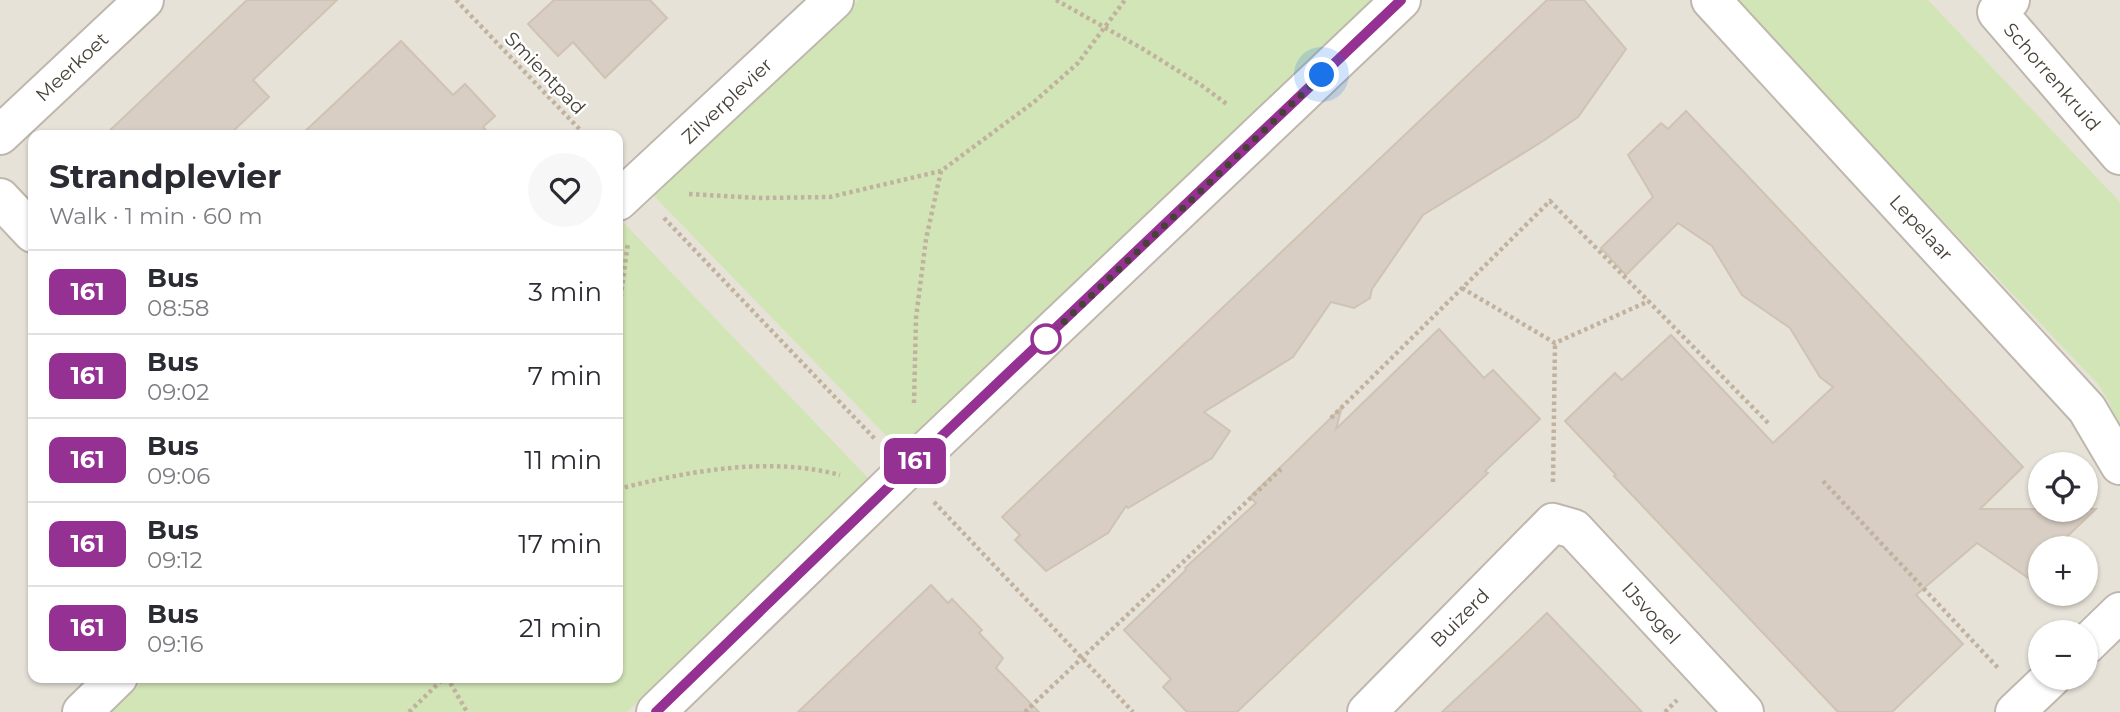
<!DOCTYPE html>
<html lang="en">
<head>
<meta charset="utf-8">
<style>
	:root { --surface:#fff; --page:#f7f7f7; --text:#2b2b33; --muted:#7c7c81; --line:#e1e1e2 }
	body { margin:0; font-family:Montserrat,sans-serif; background:var(--page); color:var(--text); height:100vh; display:flex; flex-direction:column; font-size:26px; white-space:nowrap }
	* { box-sizing:border-box; margin:0 }
	p { font-size:23px; color:var(--muted) }
	.icon { flex:none; width:38px; height:38px; fill:none; stroke:currentColor; stroke-width:2; stroke-linecap:round; stroke-linejoin:round }
	.map { position:relative; flex:1; overflow:hidden }
	.drawer { position:absolute; left:28px; top:130px; width:595px; height:553px; display:flex; flex-direction:column; background:var(--surface); border-radius:14px; box-shadow:0 2px 5px #0004 }
	.drawer>* { flex:none }
	.badge { padding:0 14px; border-radius:10px; font-size:24px; line-height:46px }
	.tools { position:absolute; left:2028px; top:452px; display:grid; gap:14px }
	.tools a { display:grid; place-items:center; width:70px; height:70px; border-radius:50%; background:var(--surface); box-shadow:0 2px 5px #0004; font-size:35px }
	.you { position:absolute; width:35px; height:35px; margin:-18px; border:5px solid #fff; border-radius:50%; background:#1a73e8; box-shadow:0 0 0 10px #1a73e833 }
	.map>.badge { position:absolute; translate:-50% -50%; box-shadow:0 0 0 4px #fff }
	.round { display:grid; place-items:center; flex:none; width:74px; height:74px; border-radius:37px; background:var(--page) }
	.overview { display:flex; align-items:center; justify-content:space-between; height:119px; padding:0 21px }
	h1 { font-size:33px; font-weight:700; line-height:52px }
	ul { padding:0; list-style:none }
	li { display:flex; align-items:center; gap:21px; height:84px; padding:0 21px; border-top:2px solid var(--line) }
	li div { flex:1 }
	li b { display:block; font-size:26px }
	li em { font-style:normal }
	li .badge { min-width:77px; font-weight:700; text-align:center }
	.map>svg:first-child { display:block }
	.residential { fill:#e7e2d8; fill-rule:evenodd }
	.green { fill:#d2e5b6 }
	.building { fill:#d8cec3; stroke:#cfc3b3; stroke-width:2 }
	.lines { fill:none; stroke-linecap:round; stroke-linejoin:round }
	.minor-casing { stroke:#bfb7ad; stroke-width:42 }
	.path { stroke:#c0b29f; stroke-width:4.5; stroke-dasharray:3.5 3.5; stroke-linecap:butt }
	.minor { stroke:#fff; stroke-width:38 }
	.line-casing { stroke:#fff; stroke-width:16 }
	.line { stroke:#953192; stroke-width:10 }
	.walk { stroke:#474138; stroke-width:7; stroke-dasharray:0 12.6 }
	.stop-dot { fill:#fff; stroke:#953192; stroke-width:3.5 }
	.labels { text-anchor:middle; dominant-baseline:central; stroke-width:5; stroke-linejoin:round; paint-order:stroke }
	.street-label { font-size:19px; fill:#474138; stroke:#fff }
</style>
</head>
<body>
<div class="map">
<svg width="2120" height="712" viewBox="0 0 2120 712">
	<rect width="100%" height="100%" fill="#f4f0ea"/>
	<!-- residential -->
	<path class="residential" d="M 0,0 L 2120,0 L 2120,712 L 0,712 ZM 33,135 L 618,135 L 618,677 L 33,677 ZM 2040,464 L 2086,464 L 2086,509 L 2040,509 ZM 2040,548 L 2086,548 L 2086,593 L 2040,593 ZM 2040,632 L 2086,632 L 2086,677 L 2040,677 Z"/>
	<!-- green -->
	<g class="green">
		<path d="M 858,0 L 1375,0 L 903,453 L 653,195 Z"/>
		<path d="M 1733,0 L 1928,0 L 2120,202 L 2120,433 L 2110,404 L 2098,384 Z"/>
		<path d="M 623,222 L 871,481 L 627,712 L 111,712 L 147,677 L 618,677 L 618,228 Z"/>
	</g>
	<!-- building -->
	<g class="building">
		<path d="M 247,0 L 337,0 L 253,80 L 269,97 L 229,135 L 105,135 Z"/>
		<path d="M 554,0 L 650,0 L 667,18 L 605,78 L 573,42 L 558,56 L 528,24 Z"/>
		<path d="M 1547,0 L 1584,0 L 1626,49 L 1578,117 L 1543,141 L 1423,215 L 1372,289 L 1370,298 L 1354,308 L 1331,302 L 1293,357 L 1204,412 L 1230,431 L 1212,458 L 1128,508 L 1126,506 L 1108,533 L 1046,571 L 1015,540 L 1020,535 L 1002,517 Z"/>
		<path d="M 401,41 L 453,95 L 465,84 L 495,116 L 483,127 L 490,135 L 301,135 Z"/>
		<path d="M 1686,111 L 2023,467 L 1980,509 L 2096,509 L 2055,548 L 2040,548 L 2040,586 L 1977,543 L 1916,595 L 1963,644 L 1892,712 L 1838,712 L 1614,476 L 1616,475 L 1565,421 L 1615,373 L 1622,380 L 1671,335 L 1773,443 L 1833,387 L 1820,377 L 1790,328 L 1742,295 L 1712,246 L 1678,223 L 1626,275 L 1601,248 L 1653,197 L 1628,155 L 1661,123 L 1668,129 Z"/>
		<path d="M 1439,329 L 1484,378 L 1493,370 L 1540,419 L 1485,471 L 1488,473 L 1237,712 L 1187,712 L 1163,687 L 1171,679 L 1124,630 L 1186,570 L 1185,568 L 1256,503 L 1250,497 L 1342,407 L 1336,429 Z"/>
		<path d="M 931,585 L 948,603 L 952,599 L 982,630 L 979,633 L 1003,658 L 996,668 L 1039,712 L 798,712 Z"/>
		<path d="M 1547,613 L 1642,712 L 1442,712 L 1517,642 Z"/>
	</g>
	<g class="lines">
		<defs>
			<g id="minor">
				<path d="M 1711,0 L 2087,409 L 2120,465"/>
				<path d="M 2010,0 L 1997,12 L 2120,155"/>
				<path d="M 0,135 L 144,0"/>
				<path d="M 0,198 L 33,233"/>
				<path d="M 618,201 L 834,0"/>
				<path d="M 2086,645 L 2120,612"/>
				<path d="M 82,712 L 118,677"/>
				<path d="M 656,712 L 905,471 L 1401,0"/>
				<path d="M 1367,712 L 1553,523 L 1574,529 L 1744,712"/>
				<path d="M 2015,712 L 2052,677"/>
			</g>
		</defs>
		<!-- minor casing -->
		<use href="#minor" class="minor-casing"/>
		<!-- path -->
		<g class="path">
			<path d="M 456,0 L 585,135"/>
			<path d="M 1056,0 L 1143,49 L 1201,85 L 1228,105"/>
			<path d="M 689,194 L 759,198 L 830,197 L 941,171 L 1034,102 L 1078,63 L 1125,0"/>
			<path d="M 664,218 L 875,439"/>
			<path d="M 1462,288 L 1555,343 L 1649,301"/>
			<path d="M 618,318 L 628,243"/>
			<path d="M 914,403 L 916,318 L 926,239 L 941,171"/>
			<path d="M 1331,418 L 1550,201 L 1770,425"/>
			<path d="M 1823,481 L 1999,669"/>
			<path d="M 1553,482 L 1555,343"/>
			<path d="M 618,489 C 689,471 769,456 840,475"/>
			<path d="M 934,502 L 1133,712"/>
			<path d="M 447,677 L 467,712"/>
			<path d="M 409,712 L 445,677"/>
			<path d="M 1025,712 L 1281,469"/>
			<path d="M 1665,712 L 1677,700"/>
		</g>
		<!-- minor -->
		<use href="#minor" class="minor"/>
	</g>
	<g class="lines">
		<defs>
			<path id="line" d="M 656,712 L 905,471 L 1401,0"/>
		</defs>
		<!-- line casing -->
		<use href="#line" class="line-casing"/>
		<!-- line -->
		<use href="#line" class="line"/>
		<!-- walk -->
		<path class="walk" d="M 1046,339 L 1322,75"/>
	</g>
	<!-- markers -->
	<circle class="stop-dot" cx="1046" cy="339" r="14"/>
	<g class="labels">
		<!-- street labels -->
		<g class="street-label">
			<text transform="translate(72 67) rotate(-43)">Meerkoet</text>
			<text transform="translate(545 73) rotate(46)">Smientpad</text>
			<text transform="translate(2052 77) rotate(49)">Schorrenkruid</text>
			<text transform="translate(727 101) rotate(-43)">Zilverplevier</text>
			<text transform="translate(1921 228) rotate(47)">Lepelaar</text>
			<text transform="translate(1651 613) rotate(48)">IJsvogel</text>
			<text transform="translate(1460 618) rotate(-45)">Buizerd</text>
		</g>
	</g>
</svg>
<div class="tools">
<a><svg class="icon" aria-label="locate" viewBox="0 0 24 24"><circle cx="12" cy="12" r="6"/><path d="M12 2v4M12 18v4M2 12h4M18 12h4"/></svg></a>
<a>+</a>
<a>−</a>
</div>
<div class="you" style="left:1322px;top:75px"></div>
<b class="badge" style="left:915px;top:461px;background:#953192;color:#fff">161</b>
<section class="drawer">
<div class="overview"><div><h1>Strandplevier</h1><p>Walk · 1 min · 60 m</p></div><a class="round"><svg class="icon" aria-label="heart" viewBox="0 0 24 24"><path d="M12 20l-8-8c-3-5 5-10 8-4 3-6 11-1 8 4z"/></svg></a></div>
<ul>
<li><span class="badge" style="background:#953192;color:#fff">161</span><div><b>Bus</b><p>08:58</p></div><em>3 min</em></li>
<li><span class="badge" style="background:#953192;color:#fff">161</span><div><b>Bus</b><p>09:02</p></div><em>7 min</em></li>
<li><span class="badge" style="background:#953192;color:#fff">161</span><div><b>Bus</b><p>09:06</p></div><em>11 min</em></li>
<li><span class="badge" style="background:#953192;color:#fff">161</span><div><b>Bus</b><p>09:12</p></div><em>17 min</em></li>
<li><span class="badge" style="background:#953192;color:#fff">161</span><div><b>Bus</b><p>09:16</p></div><em>21 min</em></li>
</ul>
</section>
</div>
</body>
</html>
